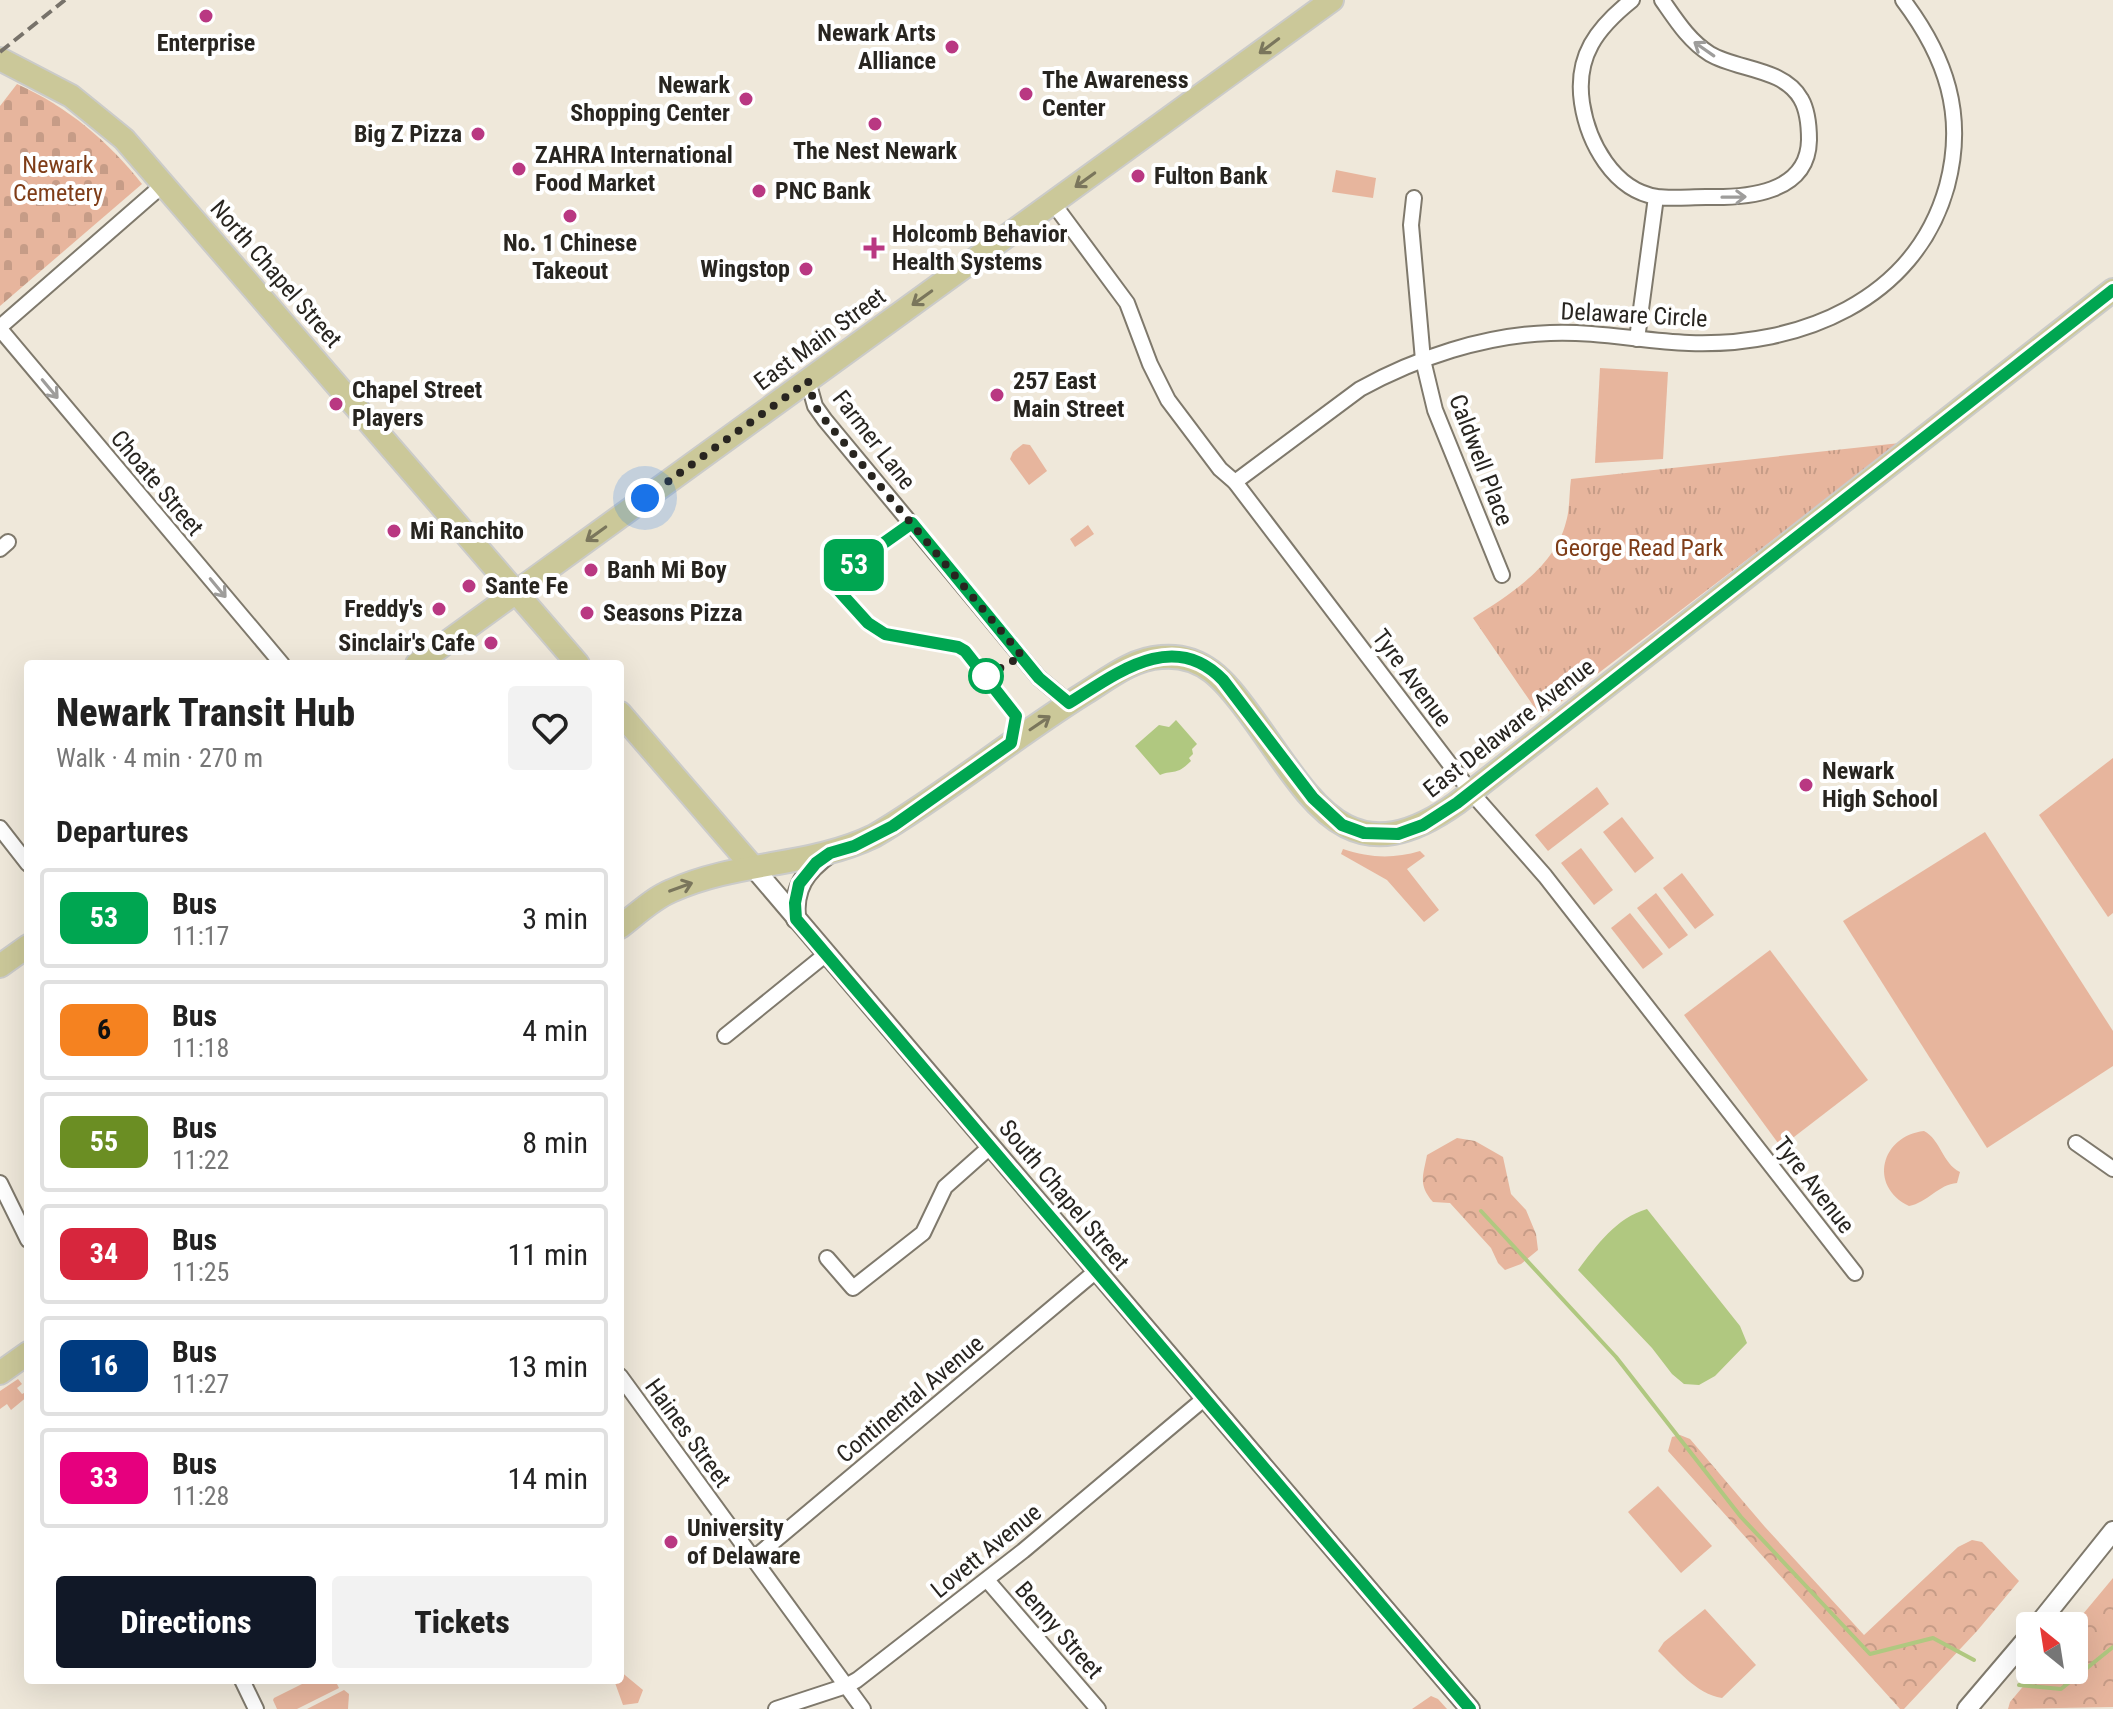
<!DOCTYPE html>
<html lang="en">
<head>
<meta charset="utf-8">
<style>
	:root { --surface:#fff; --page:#f2f2f2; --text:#222; --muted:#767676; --line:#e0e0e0; --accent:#111827 }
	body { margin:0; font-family:"Roboto Condensed",sans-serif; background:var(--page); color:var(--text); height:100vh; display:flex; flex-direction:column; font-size:30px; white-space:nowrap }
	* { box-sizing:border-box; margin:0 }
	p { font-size:26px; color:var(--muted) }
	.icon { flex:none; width:44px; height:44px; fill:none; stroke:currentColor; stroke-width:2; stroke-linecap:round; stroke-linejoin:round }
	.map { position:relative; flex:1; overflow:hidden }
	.panel { position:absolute; left:24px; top:660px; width:600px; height:1024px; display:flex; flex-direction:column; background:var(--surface); border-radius:8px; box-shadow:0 8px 32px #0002 }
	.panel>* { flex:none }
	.badge { padding:0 16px; border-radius:12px; font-size:28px; line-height:52px }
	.needle { width:52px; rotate:330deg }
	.controls { position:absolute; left:2016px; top:1612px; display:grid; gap:16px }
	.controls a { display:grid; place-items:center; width:72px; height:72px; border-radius:8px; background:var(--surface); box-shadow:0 8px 32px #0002; font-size:40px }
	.you { position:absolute; width:40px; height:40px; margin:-20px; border:6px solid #fff; border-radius:50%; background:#1a73e8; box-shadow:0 0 0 12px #1a73e833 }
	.map>.badge { position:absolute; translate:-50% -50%; box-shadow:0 0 0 4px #fff }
	h2 { padding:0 32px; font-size:30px; line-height:72px }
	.round { display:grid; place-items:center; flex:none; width:84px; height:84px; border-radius:8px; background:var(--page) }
	.overview { display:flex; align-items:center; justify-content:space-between; height:136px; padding:0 32px }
	h1 { font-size:38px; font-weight:800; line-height:60px }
	.button { display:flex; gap:16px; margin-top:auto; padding:16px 32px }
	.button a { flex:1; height:92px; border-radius:8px; background:var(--accent); color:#fff; font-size:32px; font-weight:800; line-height:92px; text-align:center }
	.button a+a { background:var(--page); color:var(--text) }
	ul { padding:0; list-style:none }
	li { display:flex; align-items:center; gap:24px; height:100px; margin:0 16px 12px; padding:0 16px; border:4px solid var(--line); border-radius:8px }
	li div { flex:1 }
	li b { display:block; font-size:30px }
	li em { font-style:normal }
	li .badge { min-width:88px; font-weight:700; text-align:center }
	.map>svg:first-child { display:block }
	.grass { fill:#e7b59d }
	.forest { fill:url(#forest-crowns) }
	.cemetery { fill:url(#cemetery-stones) }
	.park { fill:url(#park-tufts) }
	.water { fill:#b0c880 }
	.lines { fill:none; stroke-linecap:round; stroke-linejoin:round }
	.stream { stroke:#b0c880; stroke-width:4 }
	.minor-casing { stroke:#7f796c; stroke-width:18 }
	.tertiary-casing { stroke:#7f796c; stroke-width:22 }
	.primary-casing { stroke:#cbcbc9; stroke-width:26 }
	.minor { stroke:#fff; stroke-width:14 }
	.tertiary { stroke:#fff; stroke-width:18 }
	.primary { stroke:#cbc899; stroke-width:22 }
	.rail { stroke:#77726a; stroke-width:4; stroke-dasharray:12 6; stroke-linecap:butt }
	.oneway { stroke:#7a765c }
	.oneway2 { stroke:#9e9d9b }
	.line-casing { stroke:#fff; stroke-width:18 }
	.line { stroke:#00a651; stroke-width:12 }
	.walk { stroke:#282520; stroke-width:8; stroke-dasharray:0 14.4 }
	.poi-dot { fill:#b93882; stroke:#fff; stroke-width:3 }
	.stop-dot { fill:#fff; stroke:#00a651; stroke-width:4 }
	.labels { text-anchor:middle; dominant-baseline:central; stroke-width:8; stroke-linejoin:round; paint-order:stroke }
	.poi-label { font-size:24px; font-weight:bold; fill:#282520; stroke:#fff; text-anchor:start }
	.park-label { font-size:24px; fill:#7f3d18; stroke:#fff }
	.street-label { font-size:24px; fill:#282520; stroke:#fff }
</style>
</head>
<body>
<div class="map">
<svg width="2113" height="1709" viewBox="0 0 2113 1709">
	<defs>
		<pattern id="forest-crowns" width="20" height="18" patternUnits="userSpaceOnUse" patternTransform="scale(2)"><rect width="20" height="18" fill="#e7b59d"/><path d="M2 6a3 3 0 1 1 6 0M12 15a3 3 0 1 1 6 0" fill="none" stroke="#c69c87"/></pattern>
		<pattern id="cemetery-stones" width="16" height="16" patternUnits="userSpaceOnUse" patternTransform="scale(2)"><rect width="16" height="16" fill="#e7b59d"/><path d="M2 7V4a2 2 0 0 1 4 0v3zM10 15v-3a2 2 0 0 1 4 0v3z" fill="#c69c87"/></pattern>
		<pattern id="park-tufts" width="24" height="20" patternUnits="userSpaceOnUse" patternTransform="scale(2)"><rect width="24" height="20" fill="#e7b59d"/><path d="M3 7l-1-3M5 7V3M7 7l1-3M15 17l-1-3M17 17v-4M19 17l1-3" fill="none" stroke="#c69c87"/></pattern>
	</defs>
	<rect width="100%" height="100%" fill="#efe8da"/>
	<!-- grass -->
	<g class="grass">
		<path d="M 1336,170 L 1376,178 L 1373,198 L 1332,192 Z"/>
		<path d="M 1600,368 L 1668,372 L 1663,459 L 1595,463 Z"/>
		<path d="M 1023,444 L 1030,445 L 1047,471 L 1029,485 L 1010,459 L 1013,452 Z"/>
		<path d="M 1088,525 L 1094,534 L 1075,547 L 1070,539 Z"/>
		<path d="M 2113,758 L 2113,913 L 2108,917 L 2039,815 Z"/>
		<path d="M 1597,787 L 1609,804 L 1548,851 L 1535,835 Z"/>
		<path d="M 1622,817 L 1654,858 L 1635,873 L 1603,832 Z"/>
		<path d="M 1985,832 L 2113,1031 L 2113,1066 L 1987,1148 L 1843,921 Z"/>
		<path d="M 1581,848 L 1613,890 L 1594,905 L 1561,863 Z"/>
		<path d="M 1343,849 C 1370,858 1393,859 1420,851 L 1425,856 L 1407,869 L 1439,910 L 1424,922 L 1387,880 L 1341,854 Z"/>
		<path d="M 1682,873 L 1714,915 L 1695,929 L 1663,888 Z"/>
		<path d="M 1656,893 L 1688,935 L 1669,949 L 1637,908 Z"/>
		<path d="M 1630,913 L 1663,954 L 1643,969 L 1611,928 Z"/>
		<path d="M 1770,950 L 1868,1080 L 1781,1147 L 1684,1015 Z"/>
		<path d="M 1924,1131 C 1941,1140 1942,1163 1960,1172 L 1957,1183 C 1939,1184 1927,1203 1909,1206 C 1868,1186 1881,1136 1924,1131 Z"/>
		<path d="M 18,1379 L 22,1384 L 17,1388 L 22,1394 L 26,1392 L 28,1396 L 11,1410 L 7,1404 L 0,1409 L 0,1391 Z"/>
		<path d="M 1658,1486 L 1712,1546 L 1681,1573 L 1628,1512 Z"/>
		<path d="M 1705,1609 L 1756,1665 L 1722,1698 C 1696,1694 1677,1669 1658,1651 L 1664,1642 Z"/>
		<path d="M 620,1671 L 643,1690 L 638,1703 L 623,1705 L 614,1680 L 620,1680 Z"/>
		<path d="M 310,1680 L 335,1680 L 339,1688 L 297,1709 L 277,1709 L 273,1700 L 274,1698 Z"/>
		<path d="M 344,1690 L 349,1694 L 348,1709 L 307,1709 Z"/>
		<path d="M 1431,1696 L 1438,1699 L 1447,1709 L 1412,1709 Z"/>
	</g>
	<!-- forest -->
	<g class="forest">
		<path d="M 1457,1138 L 1475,1141 L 1503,1157 L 1511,1194 L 1526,1210 L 1536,1234 L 1538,1250 L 1521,1264 L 1505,1270 L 1498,1263 L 1491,1248 L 1450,1203 L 1433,1202 C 1418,1185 1423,1176 1427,1155 Z"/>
		<path d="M 1680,1435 L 1690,1439 L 1765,1527 L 1864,1635 L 1958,1547 L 1972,1540 L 1982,1542 L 2019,1581 L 1977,1631 L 1904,1709 L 1900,1709 L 1668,1451 L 1672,1437 Z"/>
		<path d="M 2113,1578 L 2113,1707 L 2008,1709 L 2010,1702 L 2037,1670 L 2074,1670 L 2073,1626 Z"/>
	</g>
	<!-- cemetery -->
	<path class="cemetery" d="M 17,84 C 68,107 108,141 142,184 L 0,306 L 0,106 Z"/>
	<!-- park -->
	<path class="park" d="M 1900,443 L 1541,717 L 1473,618 C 1509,595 1555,567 1566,522 C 1570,509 1569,493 1571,479 Z"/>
	<!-- water -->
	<g class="water">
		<path d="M 1176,720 L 1197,744 L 1192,749 L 1193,754 L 1189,758 L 1191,761 C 1176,776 1175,769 1160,775 L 1135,746 L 1159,725 L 1169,727 Z"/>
		<path d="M 1647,1209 L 1740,1326 L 1747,1343 L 1715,1376 L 1699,1385 L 1684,1384 L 1672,1374 L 1652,1348 L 1578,1270 C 1597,1245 1616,1218 1647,1209 Z"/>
	</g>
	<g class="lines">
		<!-- stream -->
		<g class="stream">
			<path d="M 1481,1211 L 1616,1357 L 1741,1517 L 1870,1654 L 1933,1638 L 1974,1660"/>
			<path d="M 2019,1685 L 2061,1689 L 2113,1647"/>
		</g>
		<defs>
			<g id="minor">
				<path d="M 1632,0 C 1597,28 1575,56 1582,103 C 1588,142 1613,190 1657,197 C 1672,199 1690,197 1706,197 C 1746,198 1808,194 1809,140 C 1809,126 1808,111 1801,99 C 1784,68 1737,70 1710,54 C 1689,41 1676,20 1662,0"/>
				<path d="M 1414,198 L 1411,225 L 1423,360 L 1435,410 L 1502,575"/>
				<path d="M 1053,203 L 1127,303 L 1150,364 L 1168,400 L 1220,469 L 1235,482 L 1471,792 L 1545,876 L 1855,1273"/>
				<path d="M 0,327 L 164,184"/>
				<path d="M 0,329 L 282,664"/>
				<path d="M 1637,339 L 1656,197"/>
				<path d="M 808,381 L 815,406 L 825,420 L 1039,678 L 1069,703"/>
				<path d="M 1235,482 L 1360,389 C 1416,358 1485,335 1550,333 C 1596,331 1642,341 1689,343 C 1799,347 1915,301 1947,186 C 1966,115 1946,57 1903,0"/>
				<path d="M 0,549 L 8,542"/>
				<path d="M 0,828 L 28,864"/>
				<path d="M 725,1036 L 825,955"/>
				<path d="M 2076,1143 L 2113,1169"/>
				<path d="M 0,1183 L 28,1240"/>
				<path d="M 827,1258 L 853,1288 L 923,1233 L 945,1187 L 990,1147"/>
				<path d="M 620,1376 L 863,1709"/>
				<path d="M 753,1559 L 1095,1272"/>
				<path d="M 987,1580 L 1098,1709"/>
				<path d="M 242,1680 L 256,1709"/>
				<path d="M 776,1709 L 846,1686 L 857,1680 L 1023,1551 L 1205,1398"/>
			</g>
			<g id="tertiary">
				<path d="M 752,866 L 1470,1709"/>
				<path d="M 796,919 C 793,888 805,871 830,853"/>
				<path d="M 2037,1626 L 2113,1531"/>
				<path d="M 1967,1709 L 2030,1635"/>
			</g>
			<g id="primary">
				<path d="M 0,59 L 71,96 L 124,139 L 578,664"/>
				<path d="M 417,664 L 1332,0"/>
				<path d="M 620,713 L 752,866"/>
				<path d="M 620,927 C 636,915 652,899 671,891 C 736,861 810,867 874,836 C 947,793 1013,738 1085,693 C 1109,678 1132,659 1161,657 C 1203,653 1225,681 1248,712 C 1309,794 1345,883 1457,803 L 2113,290"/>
				<path d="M 0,966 L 28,946"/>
				<path d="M 0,1373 L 28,1353"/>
			</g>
		</defs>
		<!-- minor casing -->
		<use href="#minor" class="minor-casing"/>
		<!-- tertiary casing -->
		<use href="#tertiary" class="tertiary-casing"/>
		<!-- primary casing -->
		<use href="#primary" class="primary-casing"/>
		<!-- minor -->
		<use href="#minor" class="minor"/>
		<!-- tertiary -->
		<use href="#tertiary" class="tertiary"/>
		<!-- primary -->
		<use href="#primary" class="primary"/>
		<!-- rail -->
		<path class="rail" d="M 0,52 L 65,0"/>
	</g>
	<!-- one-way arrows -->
	<defs><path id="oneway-shaft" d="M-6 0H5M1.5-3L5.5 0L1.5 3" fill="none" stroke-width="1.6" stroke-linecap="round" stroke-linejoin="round" transform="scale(2)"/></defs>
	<g class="oneway">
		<use href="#oneway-shaft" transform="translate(1269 46) rotate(143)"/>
		<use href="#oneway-shaft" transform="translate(1085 180) rotate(144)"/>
		<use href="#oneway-shaft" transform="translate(922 298) rotate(144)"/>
		<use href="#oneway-shaft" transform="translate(596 534) rotate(144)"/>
		<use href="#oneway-shaft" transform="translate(1040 723) rotate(-34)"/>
		<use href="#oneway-shaft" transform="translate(681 887) rotate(-20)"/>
	</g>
	<g class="oneway2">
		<use href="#oneway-shaft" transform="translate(1704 49) rotate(-145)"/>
		<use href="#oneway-shaft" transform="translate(1734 197) rotate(-1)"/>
		<use href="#oneway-shaft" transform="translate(50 389) rotate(50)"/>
		<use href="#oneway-shaft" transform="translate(218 588) rotate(50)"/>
	</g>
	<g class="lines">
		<defs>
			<path id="line" d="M 1470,1709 L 796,919 L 795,903 L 799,884 L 816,863 L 830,853 L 854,846 L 893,826 L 1011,743 L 1016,716 L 965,651 L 958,647 L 885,634 L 868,623 L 830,581 L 912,523 L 1039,678 L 1069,703 C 1116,674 1173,628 1223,680 L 1313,798 L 1342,825 L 1364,833 L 1398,834 L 1423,825 L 1457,803 L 2113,290"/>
		</defs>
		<!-- line casing -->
		<use href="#line" class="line-casing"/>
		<!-- line -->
		<use href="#line" class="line"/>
		<!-- walk -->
		<path class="walk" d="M 645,498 L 808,381 L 815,406 L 825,420 L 1022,656 L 986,676"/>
	</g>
	<!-- markers -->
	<g class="poi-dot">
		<circle cx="206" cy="16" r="8"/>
		<circle cx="952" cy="47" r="8"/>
		<circle cx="1026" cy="94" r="8"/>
		<circle cx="746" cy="99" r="8"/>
		<circle cx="875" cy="124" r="8"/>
		<circle cx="478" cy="134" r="8"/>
		<circle cx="519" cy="169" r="8"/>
		<circle cx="1138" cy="176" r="8"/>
		<circle cx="759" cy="191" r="8"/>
		<circle cx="570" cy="216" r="8"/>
		<path d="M870 236h8v8h8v8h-8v8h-8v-8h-8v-8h8z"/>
		<circle cx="806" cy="269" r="8"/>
		<circle cx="997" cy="395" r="8"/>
		<circle cx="336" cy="404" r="8"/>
		<circle cx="394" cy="531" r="8"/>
		<circle cx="591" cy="570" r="8"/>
		<circle cx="469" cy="586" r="8"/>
		<circle cx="439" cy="609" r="8"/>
		<circle cx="587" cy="613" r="8"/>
		<circle cx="491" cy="643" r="8"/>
		<circle cx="1806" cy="785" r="8"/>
		<circle cx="671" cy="1542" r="8"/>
	</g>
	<circle class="stop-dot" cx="986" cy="676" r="16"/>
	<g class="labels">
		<!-- poi labels -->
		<g class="poi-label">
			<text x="936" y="33" text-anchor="end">Newark Arts<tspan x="936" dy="28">Alliance</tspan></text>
			<text x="206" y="43" text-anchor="middle">Enterprise</text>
			<text x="1042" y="80">The Awareness<tspan x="1042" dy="28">Center</tspan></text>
			<text x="730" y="85" text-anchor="end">Newark<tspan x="730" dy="28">Shopping Center</tspan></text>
			<text x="462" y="134" text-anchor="end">Big Z Pizza</text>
			<text x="875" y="151" text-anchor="middle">The Nest Newark</text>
			<text x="535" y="155">ZAHRA International<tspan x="535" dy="28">Food Market</tspan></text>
			<text x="1154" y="176">Fulton Bank</text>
			<text x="775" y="191">PNC Bank</text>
			<text x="892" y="234">Holcomb Behavior<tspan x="892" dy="28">Health Systems</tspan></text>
			<text x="570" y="243" text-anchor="middle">No. 1 Chinese<tspan x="570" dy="28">Takeout</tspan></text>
			<text x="790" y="269" text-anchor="end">Wingstop</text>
			<text x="1013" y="381">257 East<tspan x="1013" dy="28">Main Street</tspan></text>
			<text x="352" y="390">Chapel Street<tspan x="352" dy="28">Players</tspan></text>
			<text x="410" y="531">Mi Ranchito</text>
			<text x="607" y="570">Banh Mi Boy</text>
			<text x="485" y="586">Sante Fe</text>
			<text x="423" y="609" text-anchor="end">Freddy's</text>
			<text x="603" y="613">Seasons Pizza</text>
			<text x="475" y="643" text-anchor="end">Sinclair's Cafe</text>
			<text x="1822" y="771">Newark<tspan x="1822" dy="28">High School</tspan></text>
			<text x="687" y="1528">University<tspan x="687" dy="28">of Delaware</tspan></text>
		</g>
		<!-- park labels -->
		<g class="park-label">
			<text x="58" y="165">Newark<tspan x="58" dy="28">Cemetery</tspan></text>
			<text x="1639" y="548">George Read Park</text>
		</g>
		<!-- street labels -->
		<g class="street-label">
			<text transform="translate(276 274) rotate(49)">North Chapel Street</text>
			<text transform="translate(1634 315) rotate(3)">Delaware Circle</text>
			<text transform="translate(820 339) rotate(-36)">East Main Street</text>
			<text transform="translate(874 440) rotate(52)">Farmer Lane</text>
			<text transform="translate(1481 460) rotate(69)">Caldwell Place</text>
			<text transform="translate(157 483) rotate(50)">Choate Street</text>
			<text transform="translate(1412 678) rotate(53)">Tyre Avenue</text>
			<text transform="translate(1509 728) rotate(-38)">East Delaware Avenue</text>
			<text transform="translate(1814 1185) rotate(52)">Tyre Avenue</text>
			<text transform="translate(1064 1195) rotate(50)">South Chapel Street</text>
			<text transform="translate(910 1399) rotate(-40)">Continental Avenue</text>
			<text transform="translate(688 1433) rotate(54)">Haines Street</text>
			<text transform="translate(986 1551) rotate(-39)">Lovett Avenue</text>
			<text transform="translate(1059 1630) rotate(49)">Benny Street</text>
		</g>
	</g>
</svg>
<div class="controls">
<a><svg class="needle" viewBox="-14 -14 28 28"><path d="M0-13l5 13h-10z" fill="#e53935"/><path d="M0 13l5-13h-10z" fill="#767676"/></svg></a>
</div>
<div class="you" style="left:645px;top:498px"></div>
<b class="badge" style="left:854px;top:565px;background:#00a651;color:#fff">53</b>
<section class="panel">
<div class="overview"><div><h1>Newark Transit Hub</h1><p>Walk · 4 min · 270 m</p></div><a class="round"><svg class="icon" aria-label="heart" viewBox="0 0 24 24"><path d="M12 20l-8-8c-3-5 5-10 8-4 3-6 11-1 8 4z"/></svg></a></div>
<h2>Departures</h2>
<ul>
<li><span class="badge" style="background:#00a651;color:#fff">53</span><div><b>Bus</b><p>11:17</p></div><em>3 min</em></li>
<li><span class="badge" style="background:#f58220;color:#111">6</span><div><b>Bus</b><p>11:18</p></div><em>4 min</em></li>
<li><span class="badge" style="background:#6b8e23;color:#fff">55</span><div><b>Bus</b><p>11:22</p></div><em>8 min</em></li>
<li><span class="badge" style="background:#d7263d;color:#fff">34</span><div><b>Bus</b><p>11:25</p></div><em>11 min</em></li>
<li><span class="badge" style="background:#003b80;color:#fff">16</span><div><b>Bus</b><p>11:27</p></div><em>13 min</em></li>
<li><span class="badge" style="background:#e6007e;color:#fff">33</span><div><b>Bus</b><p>11:28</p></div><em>14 min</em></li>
</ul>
<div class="button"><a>Directions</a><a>Tickets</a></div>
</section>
</div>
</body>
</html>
